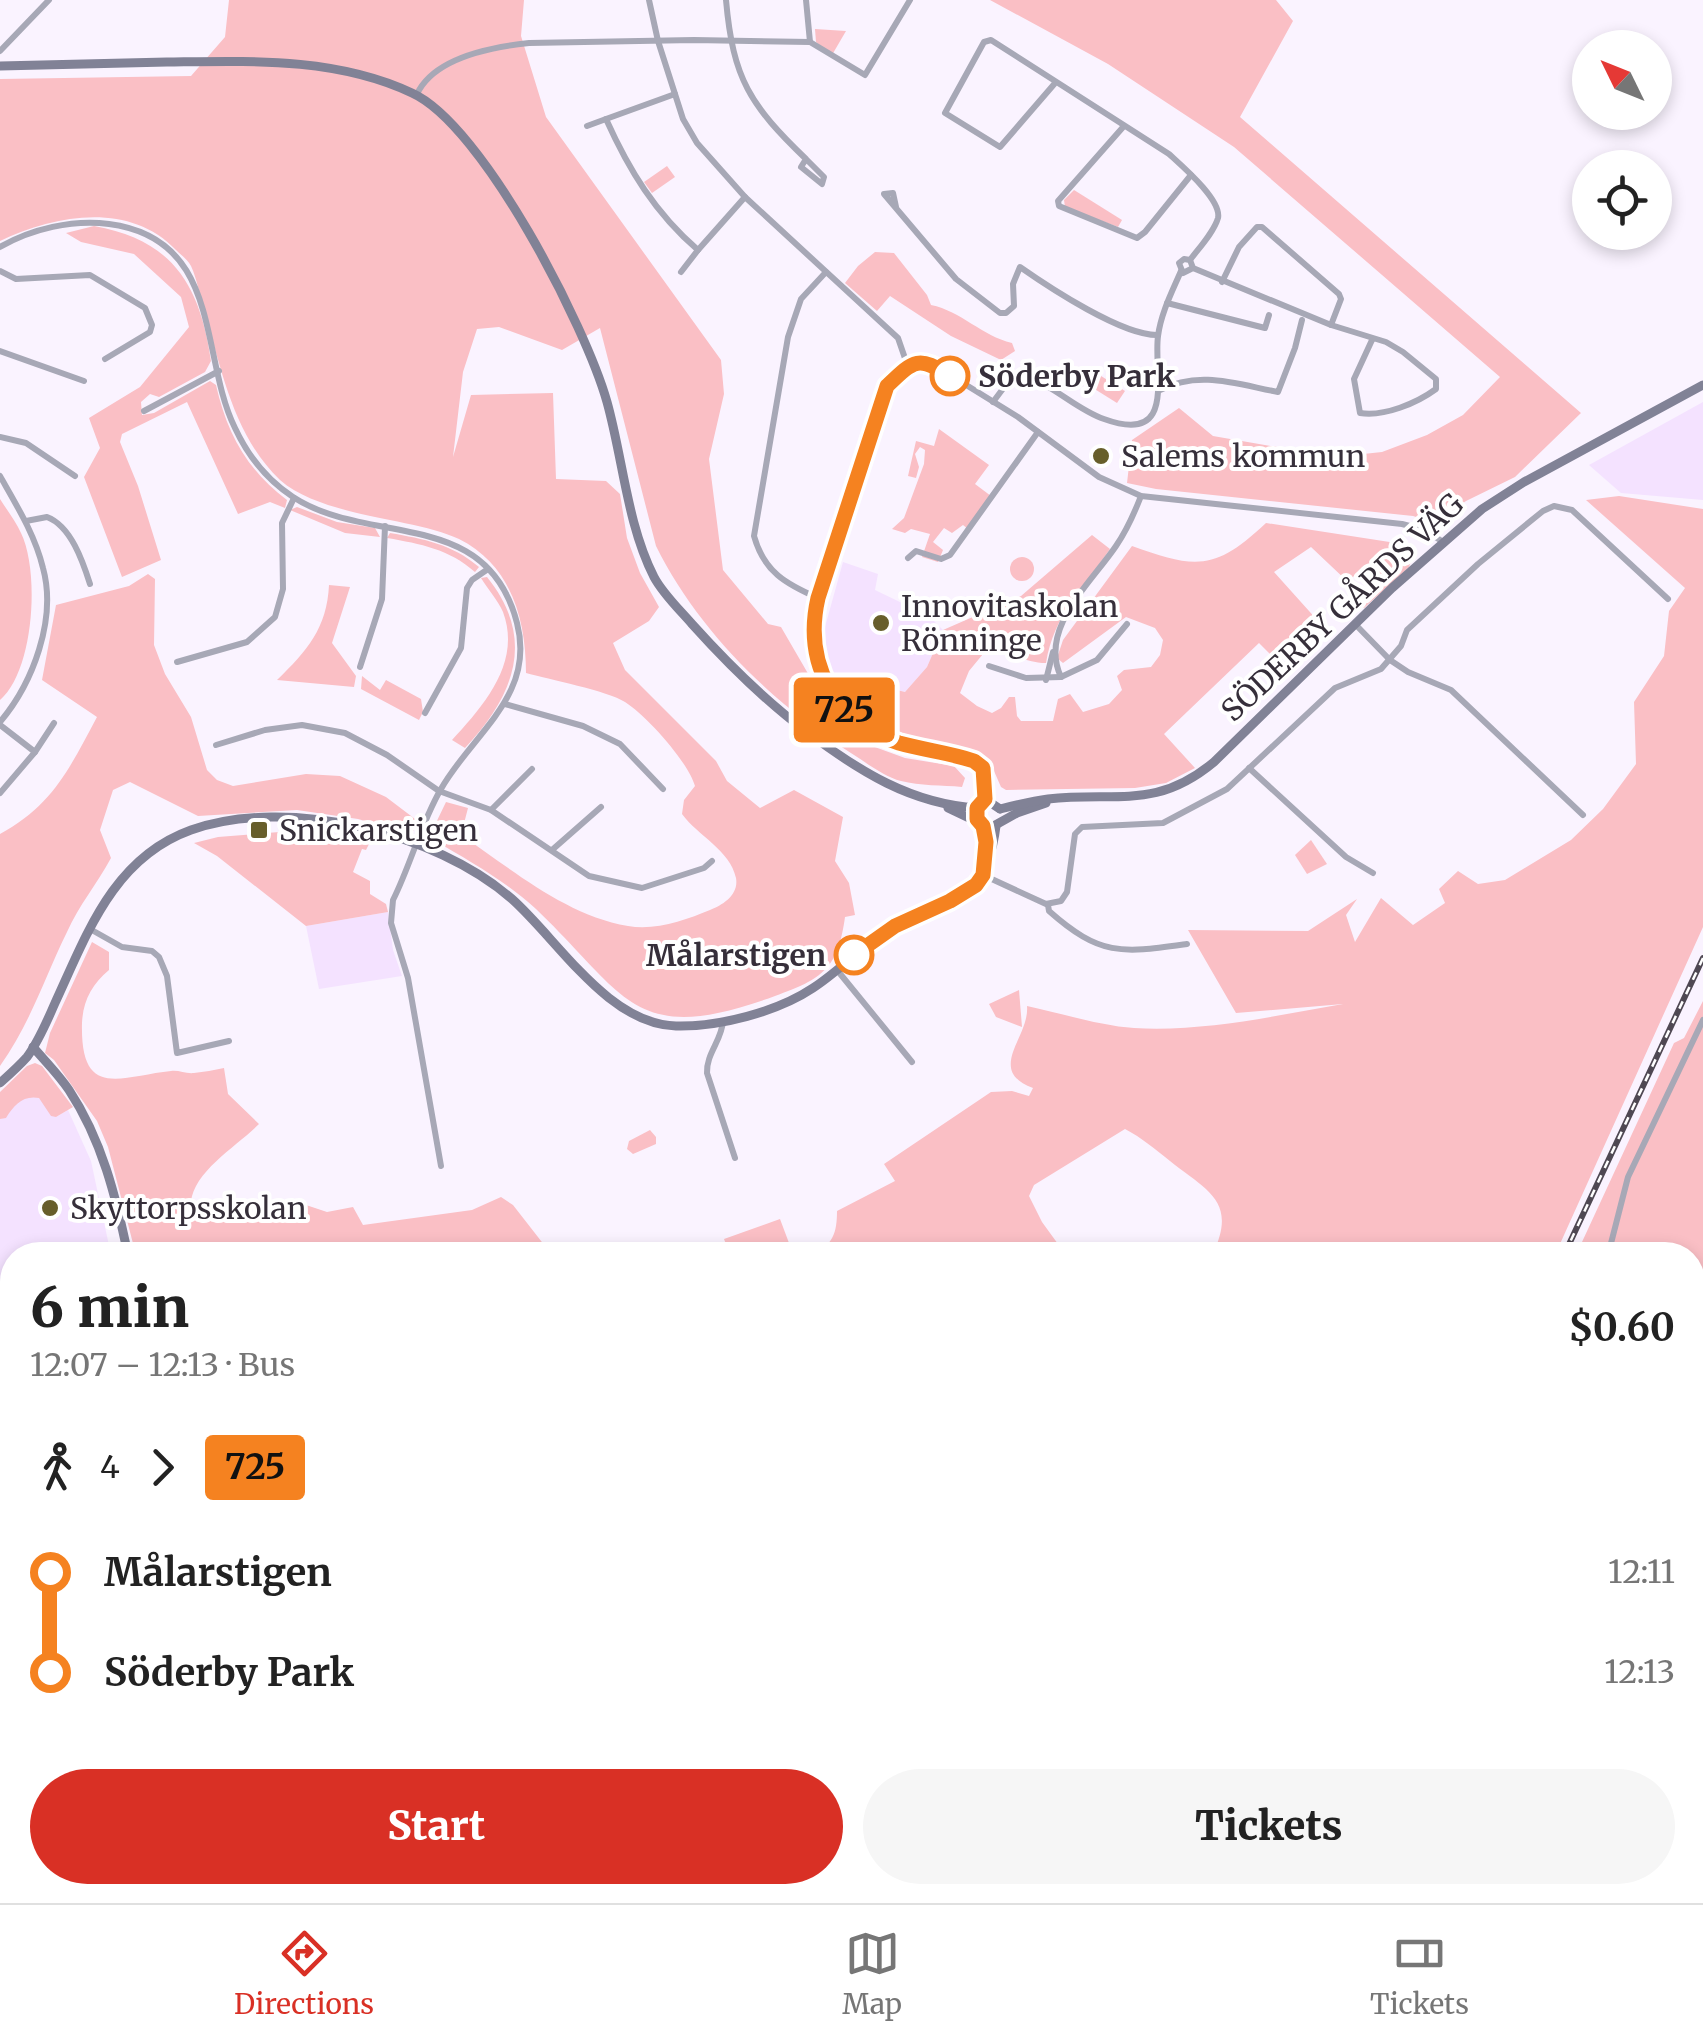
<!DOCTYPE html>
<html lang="en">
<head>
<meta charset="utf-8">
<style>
	:root { --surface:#fff; --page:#f6f6f6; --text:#222; --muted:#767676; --line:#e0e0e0; --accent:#d93025 }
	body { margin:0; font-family:Merriweather,serif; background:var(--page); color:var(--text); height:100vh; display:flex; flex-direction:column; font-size:38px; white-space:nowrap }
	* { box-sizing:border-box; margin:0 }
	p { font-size:32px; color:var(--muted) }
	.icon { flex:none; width:55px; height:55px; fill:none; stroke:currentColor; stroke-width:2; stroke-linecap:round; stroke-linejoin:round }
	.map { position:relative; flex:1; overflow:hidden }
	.side { position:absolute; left:0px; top:1242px; width:1705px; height:662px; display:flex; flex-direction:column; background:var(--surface); border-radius:40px 40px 0 0; box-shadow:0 5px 15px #0003 }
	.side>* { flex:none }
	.badge { padding:0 20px; border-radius:8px; font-size:35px; line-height:65px }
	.needle { width:65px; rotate:313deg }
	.controls { position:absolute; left:1572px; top:30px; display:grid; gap:20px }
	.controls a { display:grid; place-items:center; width:100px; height:100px; border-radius:50%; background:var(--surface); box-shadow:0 5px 15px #0003; font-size:50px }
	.map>.badge { position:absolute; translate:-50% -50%; box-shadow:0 0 0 5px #fff }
	.legs { display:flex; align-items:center; gap:15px; height:110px; padding:0 30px; font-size:32px }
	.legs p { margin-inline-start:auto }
	.head { display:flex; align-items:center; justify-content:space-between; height:170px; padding:0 30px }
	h1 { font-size:55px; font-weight:800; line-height:75px }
	.primary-button { display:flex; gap:20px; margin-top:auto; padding:20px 30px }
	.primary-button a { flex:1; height:115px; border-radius:60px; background:var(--accent); color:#fff; font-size:40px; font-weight:800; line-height:115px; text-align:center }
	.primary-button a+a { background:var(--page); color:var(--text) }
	ul { padding:0 30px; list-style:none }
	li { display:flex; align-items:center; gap:35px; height:100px; font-size:38px }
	li i { display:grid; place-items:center; width:15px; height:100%; margin:0 12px; background:currentColor }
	li i::after { content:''; width:25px; height:25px; margin:-12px; border:8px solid; border-radius:50%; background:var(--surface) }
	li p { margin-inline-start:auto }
	li:first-child i { background:linear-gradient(#0000 50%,currentColor 0) }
	li:last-child i { background:linear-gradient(currentColor 50%,#0000 0) }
	.dock { display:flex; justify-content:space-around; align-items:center; height:140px; border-top:2px solid var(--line); background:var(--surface); font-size:28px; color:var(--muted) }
	.dock a { display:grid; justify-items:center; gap:5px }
	.dock .current { color:var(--accent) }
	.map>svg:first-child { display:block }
	.built { fill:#f4e2ff }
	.green { fill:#fabfc5 }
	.water { fill:#b0cef5; stroke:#8b9ebd; stroke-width:2.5 }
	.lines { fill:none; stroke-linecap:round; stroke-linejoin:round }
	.street { stroke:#a7a8b6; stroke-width:6 }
	.secondary { stroke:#818296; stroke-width:9 }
	.rail-casing { stroke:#4f4853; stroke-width:6 }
	.rail { stroke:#fff; stroke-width:2.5; stroke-dasharray:8; stroke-linecap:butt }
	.line-1-casing { stroke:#fff; stroke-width:22 }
	.line-1 { stroke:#f58220; stroke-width:15 }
	.stop-1-dot { fill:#fff; stroke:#f58220; stroke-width:5 }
	.poi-dot { fill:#675e2b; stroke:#fff; stroke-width:4 }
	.labels { text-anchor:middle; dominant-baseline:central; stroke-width:8; stroke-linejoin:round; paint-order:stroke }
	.stop-label { font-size:30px; font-weight:bold; fill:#362f3a; stroke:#fff; text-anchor:start }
	.poi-label { font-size:30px; fill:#362f3a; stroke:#fff; text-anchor:start }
	.street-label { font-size:30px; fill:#362f3a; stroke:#fff }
</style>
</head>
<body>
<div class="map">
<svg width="1703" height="1903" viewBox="0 0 1703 1903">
	<rect width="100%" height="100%" fill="#faf3ff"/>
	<!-- built -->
	<g class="built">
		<path d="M 1703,402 L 1703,500 L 1621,493 L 1589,465 Z"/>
		<path d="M 843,562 L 878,574 L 875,590 L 929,616 L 943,630 L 927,667 L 905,692 L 824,672 L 818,652 Z"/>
		<path d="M 388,912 L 393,950 L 402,976 L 319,989 L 306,926 Z"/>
		<path d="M 29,1096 L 39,1098 L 56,1117 L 68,1110 L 91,1161 L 111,1255 L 12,1255 L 12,1294 L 0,1297 L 0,1119 L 6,1117 L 14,1104 Z"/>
		<path d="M 12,1390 L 12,1611 L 0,1614 L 0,1393 Z"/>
		<path d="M 175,1893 L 237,1893 L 234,1903 L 168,1903 Z"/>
	</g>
	<!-- green -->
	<g class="green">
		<path d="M 229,0 L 524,0 L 521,36 L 546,117 L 721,360 L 724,394 L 709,459 L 723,570 L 768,624 L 781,627 L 828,708 L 850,731 L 872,746 L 905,758 L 954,766 L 965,778 L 962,787 C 942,785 920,786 901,781 C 885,777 868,764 854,755 C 774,705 698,631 656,546 L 600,328 L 562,350 L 499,327 L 477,329 L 463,372 L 453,457 L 471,395 L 553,393 L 556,479 L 606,481 L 620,494 L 627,538 L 640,573 L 659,607 L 649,621 L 613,643 L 625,670 L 716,761 L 727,781 L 760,808 L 794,790 L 843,817 L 835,861 L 849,883 L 855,915 L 845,917 C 838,968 823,979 775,996 C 633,1048 628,997 536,909 C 506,881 469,861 434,840 L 433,829 L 446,802 L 468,808 L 461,835 C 513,870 565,915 628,926 C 655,931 686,920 710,910 C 723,905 739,895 736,878 C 730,850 698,836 682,814 L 684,800 L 695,786 C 688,762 647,716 625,702 C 608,691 548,679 526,673 C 526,619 511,565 459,539 C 432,526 379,519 349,511 C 326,505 298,496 280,480 C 233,435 222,370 204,310 C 200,296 197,279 191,266 C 188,260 181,255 176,250 C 129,201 55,215 0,241 L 0,79 L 191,76 L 225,37 Z"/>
		<path d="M 990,0 L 1276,0 L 1293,21 L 1240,117 L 1581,413 L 1515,477 L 1466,501 L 1435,523 L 1413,516 L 1156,489 L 1127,483 L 1132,440 L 1179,408 L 1213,436 L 1335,457 L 1382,452 L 1427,435 L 1463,415 L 1500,377 L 1234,147 L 1108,64 Z"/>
		<path d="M 815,29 L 846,31 L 832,55 L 816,42 Z"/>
		<path d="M 667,166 L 675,177 L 652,193 L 644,182 Z"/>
		<path d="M 1074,190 L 1122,220 L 1118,227 L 1065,207 L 1064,200 Z"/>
		<path d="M 94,226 C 173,240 200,285 211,361 L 205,372 L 159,397 L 150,394 L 141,402 L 142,415 L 154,413 L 210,381 L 216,385 C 227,433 246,469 287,500 L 285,508 L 270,502 L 238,514 L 187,402 L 122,434 L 120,442 L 138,486 L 161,560 L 122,577 L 84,477 L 100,448 L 89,418 L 140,387 L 189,327 L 181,297 L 134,254 L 81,242 L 66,233 Z"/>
		<path d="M 875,252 L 894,253 L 927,295 L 931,305 C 961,311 982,336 1012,343 L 1015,351 L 1001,360 L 951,336 L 890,296 L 877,311 L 845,283 L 858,266 Z"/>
		<path d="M 1101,376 L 1125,391 L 1117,403 L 1093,388 Z"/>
		<path d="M 939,429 L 989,465 L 975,484 L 991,496 L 968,529 L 963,525 L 952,533 L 944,528 L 933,542 L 943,550 L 938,562 L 922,557 L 930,534 L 911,529 L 905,533 L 892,529 L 904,518 L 924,464 L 925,450 L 920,447 L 915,454 L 919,467 L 916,478 L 908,476 L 916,441 L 934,446 Z"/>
		<path d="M 1619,496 L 1703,509 L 1703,927 L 1555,1255 L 1212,1255 C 1239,1201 1206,1190 1170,1161 C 1155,1149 1142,1138 1125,1129 L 1034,1185 L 1029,1196 L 1042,1222 L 1066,1255 L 812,1255 C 833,1245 837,1233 837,1211 L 895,1181 L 884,1164 L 991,1092 L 1012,1091 L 1029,1096 L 1033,1088 C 985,1070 1030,1037 1027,1006 C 1060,1013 1101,1026 1134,1028 C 1204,1032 1274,1016 1343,1004 L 1236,1013 L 1188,930 L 1308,931 L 1357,899 L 1346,915 L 1355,942 L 1381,898 L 1413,925 L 1445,903 L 1439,889 L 1458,871 L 1478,884 L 1505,880 L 1571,840 L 1603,809 L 1636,764 L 1634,702 L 1664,656 L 1669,611 L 1685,588 L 1586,500 Z"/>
		<path d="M 0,499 C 7,510 16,522 21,533 C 40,572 34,671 0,700 Z"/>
		<path d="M 297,507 L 337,522 L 375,528 L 380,537 L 345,533 L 290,510 Z"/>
		<path d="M 1266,523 L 1409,545 L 1413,556 L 1409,567 L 1364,608 L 1358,603 L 1373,586 L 1358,572 L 1348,582 L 1311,547 L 1274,572 L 1318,621 L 1277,661 L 1259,643 L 1164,734 L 1195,768 L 1166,783 L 1135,788 L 1006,790 L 1001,787 L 994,771 L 982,756 L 895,731 L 860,716 L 824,672 L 905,692 L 927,667 L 943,630 L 1021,596 L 1092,535 L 1110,549 C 1083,589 1054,614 1046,663 C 1023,663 1006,648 983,654 L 969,671 L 960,693 L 977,706 L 992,713 L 1001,708 L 1009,697 L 1015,697 L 1017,716 L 1021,721 L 1053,721 L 1058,699 L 1070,694 L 1083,712 L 1109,704 L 1122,690 L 1117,676 L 1124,670 L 1151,667 L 1160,655 L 1163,640 L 1155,628 L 1126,617 L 1063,663 L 1057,658 L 1063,640 L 1132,546 C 1196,569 1215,571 1266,523 Z"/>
		<path d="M 390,533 C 424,539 452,544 479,567 L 475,572 C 449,549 421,544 387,538 Z"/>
		<circle cx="1022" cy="569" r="12"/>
		<path d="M 148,574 L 155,579 L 154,645 L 165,674 L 191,717 L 207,770 L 217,780 L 233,786 L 306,774 L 340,776 L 386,797 L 419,822 L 411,834 L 358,819 L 297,810 L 198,816 L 130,782 L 113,790 L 100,830 L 111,858 C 97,884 79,905 67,932 C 44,979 31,1022 0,1066 L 0,834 C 53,805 69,769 97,717 L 42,680 L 56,605 L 129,586 Z"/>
		<path d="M 487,577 C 537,639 514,696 465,748 L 452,740 C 483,706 522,663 503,612 C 498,601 488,589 481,578 Z"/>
		<path d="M 329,585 L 350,587 L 332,643 L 356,676 L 354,687 L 277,680 C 307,651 327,628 329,585 Z"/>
		<path d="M 362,676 L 380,690 L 386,680 L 421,699 L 423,712 L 419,720 L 361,689 Z"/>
		<path d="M 305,830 L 370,842 L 366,850 L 362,849 L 353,872 L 370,881 L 370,894 L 386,904 L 388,912 L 306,926 L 217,856 L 194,843 L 218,837 Z"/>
		<path d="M 1311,840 L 1327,864 L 1307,874 L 1295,855 Z"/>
		<path d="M 92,942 L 109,952 L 109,970 C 92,984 83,1001 82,1023 C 80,1101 121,1076 171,1071 C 179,1070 186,1074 194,1073 C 204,1072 214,1070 224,1068 L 228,1094 L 259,1124 C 237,1146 194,1171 191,1202 L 235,1204 L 237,1219 L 305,1221 L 306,1205 L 327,1212 L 353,1207 L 363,1225 L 472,1210 L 501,1197 L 513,1205 L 552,1255 L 136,1255 L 108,1147 L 97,1121 L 54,1060 L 45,1053 L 50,1033 Z"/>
		<path d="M 1019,990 L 1022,1027 L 996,1017 L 989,1004 Z"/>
		<path d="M 1703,1001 L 1703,1903 L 1191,1903 L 1196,1892 L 1692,1892 L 1692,1255 L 1576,1255 L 1674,1043 L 1684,1038 Z"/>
		<path d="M 35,1063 L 42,1066 L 73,1107 L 56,1117 L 51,1116 L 39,1098 C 23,1095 14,1105 6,1118 L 0,1119 L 0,1092 L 27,1066 Z"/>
		<path d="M 650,1130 L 656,1137 L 656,1144 L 633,1154 L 627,1149 L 629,1141 Z"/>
		<path d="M 780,1219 L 792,1251 L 782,1255 L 730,1255 L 724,1239 Z"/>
		<path d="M 12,1305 L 12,1379 L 8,1380 L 0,1351 L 0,1307 Z"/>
		<path d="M 281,1892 L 343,1893 L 346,1903 L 280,1903 Z"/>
		<path d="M 660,1893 L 660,1892 L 715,1893 L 696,1903 L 647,1903 Z"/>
		<path d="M 971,1893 L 971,1892 L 1160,1893 L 1155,1903 L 974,1903 Z"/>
	</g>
	<!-- water -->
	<path class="water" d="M 1703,1818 L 1703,1903 L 1676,1903 L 1678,1893 L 1692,1892 L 1693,1832 Z"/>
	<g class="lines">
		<!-- street -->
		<g class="street">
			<path d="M 649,0 L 658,41 L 683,119 L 697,143 L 745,197 L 898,338 L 908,367"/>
			<path d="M 726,0 C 733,79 750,105 806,159 L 801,167 L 822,184 L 824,177 L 806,159"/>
			<path d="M 806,0 L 810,42"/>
			<path d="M 0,51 L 49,0"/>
			<path d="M 1056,82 L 1000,147 L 945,113 L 984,42 L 991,40 L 1169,154 C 1182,166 1222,200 1218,218 C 1214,232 1199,248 1190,260"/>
			<path d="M 417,94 C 434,58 491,47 529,43 L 694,40 L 810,42 L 865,75 L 910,0"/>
			<path d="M 675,94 L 606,119 C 629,170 655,213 698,250 L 745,197"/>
			<path d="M 587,126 L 606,119"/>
			<path d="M 1124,126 L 1058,201 L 1059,206 L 1137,238 L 1145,232 L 1191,175"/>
			<path d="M 896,207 L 893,193 L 884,194 L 956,279 L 1000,313 L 1006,313 L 1014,306 L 1013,284 L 1020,267 C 1050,288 1123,336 1158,335"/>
			<path d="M 0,247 C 31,229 73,219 109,224 C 223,239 199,355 235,428 C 248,456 267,480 293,497 C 370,547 487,506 517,623 C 536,696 472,734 441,789 C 421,823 411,864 393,900 L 391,923 L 408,978 L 441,1166"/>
			<path d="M 1193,268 L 1183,273 L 1179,263 L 1184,259 L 1190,260 L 1193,268 L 1331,325 L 1386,342 L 1403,352 L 1436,379 L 1436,389 C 1417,403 1384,417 1360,413 L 1354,379 L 1372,340"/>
			<path d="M 0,271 L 16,279 L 90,275 L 145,308 L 152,325 L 150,332 L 105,359"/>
			<path d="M 681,272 L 698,250"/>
			<path d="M 1222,282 L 1239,247 L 1257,227 L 1262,227 L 1339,294 L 1341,299 L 1331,325"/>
			<path d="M 1167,303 L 1265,328 L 1269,315"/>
			<path d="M 0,351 L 84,381"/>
			<path d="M 1160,390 C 1199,370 1236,384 1278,392 L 1295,348 L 1302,320"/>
			<path d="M 993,402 L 1008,382 L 1023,376 C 1052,383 1075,409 1104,419 C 1178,446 1153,373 1158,336 C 1161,313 1172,292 1181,271"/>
			<path d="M 144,411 L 219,371"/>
			<path d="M 0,437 L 26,443 L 75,476"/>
			<path d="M 0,476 C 17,506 35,535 43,568 C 57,619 33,683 0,722"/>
			<path d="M 26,521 L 47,517 C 71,526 83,562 90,584"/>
			<path d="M 908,558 L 916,551 L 941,559 L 950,555 L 1038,432"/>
			<path d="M 818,598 C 786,584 764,572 754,536 L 788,337 L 801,299 L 826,272"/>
			<path d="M 1127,624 L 1097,660 L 1061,677 C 1038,629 1091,583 1116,546 C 1127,530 1134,514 1141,496"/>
			<path d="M 1355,624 L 1390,660 L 1408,672 L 1451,690 L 1583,815"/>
			<path d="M 177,662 L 247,642 L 275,617 L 283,589 L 282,523 L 294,498"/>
			<path d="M 989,666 L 1026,678 L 1061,677"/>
			<path d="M 360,667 L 382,599 L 385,526"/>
			<path d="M 1046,680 L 1053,652"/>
			<path d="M 505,704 L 583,726 L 620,744 L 663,789"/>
			<path d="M 425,713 L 461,648 L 467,588 L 472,580 L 488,569"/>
			<path d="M 0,725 L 35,752 L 0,793"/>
			<path d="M 216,745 L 265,730 L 302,725 L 345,733 L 387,755 L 439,791 L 491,810 L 589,876 L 642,888 L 704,868 L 712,861"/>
			<path d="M 35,752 L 54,723"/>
			<path d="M 1249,768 L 1346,857 L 1373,873"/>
			<path d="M 991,803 L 990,779 L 974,761 L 900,743 L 862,726 L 831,695 L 815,653 L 814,617 L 818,598 L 887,385 L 908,367 L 920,362 L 929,362 L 1018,417 L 1099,477 L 1141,496 L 1402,524 L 1425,530 L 1443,542"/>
			<path d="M 981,805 L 986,791 L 983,770"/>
			<path d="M 491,810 L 532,769"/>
			<path d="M 552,850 L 601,807"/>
			<path d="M 983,875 L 1046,904 L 1061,901 L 1067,892 L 1075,834 L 1082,827 L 1163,823 L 1227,789 L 1335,688 L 1381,669 L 1401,646 L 1407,630 L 1478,564 L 1543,511 L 1554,506 L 1572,510 L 1668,599"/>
			<path d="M 1048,905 L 1049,911 C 1101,957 1122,953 1187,944"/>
			<path d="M 90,929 L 122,947 L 152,951 L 159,957 L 167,976 L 177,1053 L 229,1041"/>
			<path d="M 837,970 L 912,1062"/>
			<path d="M 723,1021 C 722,1040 706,1054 707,1073 L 735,1158"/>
			<path d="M 625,1251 L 626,1255"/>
			<path d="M 1608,1255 L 1628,1177 L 1703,1020"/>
			<path d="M 1692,1530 L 1703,1536"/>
			<path d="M 0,1649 L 10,1700 L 7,1713 L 0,1718"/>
			<path d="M 0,1869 L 12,1880"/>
			<path d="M 26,1892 L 37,1903"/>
			<path d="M 434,1892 L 437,1903"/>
			<path d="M 961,1892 L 964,1903"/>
		</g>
		<!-- secondary -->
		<g class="secondary">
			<path d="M 0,66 C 56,65 111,63 167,62 C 249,61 336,57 412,93 C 483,125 586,327 607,402 C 623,459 627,524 654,577 C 663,594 679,609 692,624 C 728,664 764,700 807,732 C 859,771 911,804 977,808"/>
			<path d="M 948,808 L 990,828 L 1017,813 L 1046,803"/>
			<path d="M 977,808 L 991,803 L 1000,809"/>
			<path d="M 1000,809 C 1016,805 1032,801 1048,799 C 1116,791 1155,811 1214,762 L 1392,588 L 1482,509 L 1524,482 L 1703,385"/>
			<path d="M 983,873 L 986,842 L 983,827"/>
			<path d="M 33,1047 C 45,1061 59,1075 69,1090 C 102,1140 116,1197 128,1255"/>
			<path d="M 0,1083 C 9,1075 19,1066 27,1057 C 39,1041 47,1021 55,1003 C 87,934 113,858 191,830 C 288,796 435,832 512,899 C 559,941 608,1024 676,1026 C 719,1027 777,1012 813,988 C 838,972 859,949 885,932 C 942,895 986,908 996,826"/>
			<path d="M 0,1758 L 12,1751"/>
			<path d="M 239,1903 L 240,1892"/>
		</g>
		<defs>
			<g id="rail">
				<path d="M 1564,1255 L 1703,958"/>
				<path d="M 1169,1903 L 1174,1892"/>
			</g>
		</defs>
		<!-- rail casing -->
		<use href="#rail" class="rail-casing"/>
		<!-- rail -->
		<use href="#rail" class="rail"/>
	</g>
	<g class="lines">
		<defs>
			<path id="line-1" d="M 854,955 L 895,926 L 950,901 L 976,885 L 983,875 L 986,842 L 983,826 L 977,819 L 977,808 L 985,799 L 983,768 L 974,761 C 950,753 924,750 899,743 C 835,723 803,663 818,598 L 887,386 C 914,360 918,355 950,376"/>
		</defs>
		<!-- line-1 casing -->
		<use href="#line-1" class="line-1-casing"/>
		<!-- line-1 -->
		<use href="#line-1" class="line-1"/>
	</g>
	<!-- markers -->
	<g class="stop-1-dot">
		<circle cx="950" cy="376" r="18"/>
		<circle cx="854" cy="955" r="18"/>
	</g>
	<g class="poi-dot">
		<circle cx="1101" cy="456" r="10"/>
		<circle cx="881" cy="623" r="10"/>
		<rect x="249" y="820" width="20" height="20" rx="5"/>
		<circle cx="50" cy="1208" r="10"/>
	</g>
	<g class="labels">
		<!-- stop labels -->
		<g class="stop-label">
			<text x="978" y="376">Söderby Park</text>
			<text x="826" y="955" text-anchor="end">Målarstigen</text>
		</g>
		<!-- poi labels -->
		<g class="poi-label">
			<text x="1121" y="456">Salems kommun</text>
			<text x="901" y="606">Innovitaskolan<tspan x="901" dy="34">Rönninge</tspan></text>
			<text x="279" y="830">Snickarstigen</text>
			<text x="70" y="1208">Skyttorpsskolan</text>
		</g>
		<!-- street labels -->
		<g class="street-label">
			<text transform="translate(1342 607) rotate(-43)">SÖDERBY GÅRDS VÄG</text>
		</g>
	</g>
</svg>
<div class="controls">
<a><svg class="needle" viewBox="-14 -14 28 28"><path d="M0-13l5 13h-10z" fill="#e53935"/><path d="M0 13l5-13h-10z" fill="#767676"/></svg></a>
<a><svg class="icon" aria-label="locate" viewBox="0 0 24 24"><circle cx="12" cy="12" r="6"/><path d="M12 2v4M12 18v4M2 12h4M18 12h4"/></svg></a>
</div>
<b class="badge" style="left:844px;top:710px;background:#f58220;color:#111">725</b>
<section class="side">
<div class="head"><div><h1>6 min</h1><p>12:07 – 12:13 · Bus</p></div><b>$0.60</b></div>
<div class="legs"><svg class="icon" aria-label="walk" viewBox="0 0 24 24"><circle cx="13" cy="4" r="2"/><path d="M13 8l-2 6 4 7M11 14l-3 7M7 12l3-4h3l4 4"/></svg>4<svg class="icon" aria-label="forward" viewBox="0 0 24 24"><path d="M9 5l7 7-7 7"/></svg><b class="badge" style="background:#f58220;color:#111">725</b></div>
<ul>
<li><i style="color:#f58220"></i><b>Målarstigen</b><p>12:11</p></li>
<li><i style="color:#f58220"></i><b>Söderby Park</b><p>12:13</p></li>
</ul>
<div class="primary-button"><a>Start</a><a>Tickets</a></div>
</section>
</div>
<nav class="dock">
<a class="current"><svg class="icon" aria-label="directions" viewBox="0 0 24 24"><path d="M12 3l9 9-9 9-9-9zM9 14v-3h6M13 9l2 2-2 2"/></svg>Directions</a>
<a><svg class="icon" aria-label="map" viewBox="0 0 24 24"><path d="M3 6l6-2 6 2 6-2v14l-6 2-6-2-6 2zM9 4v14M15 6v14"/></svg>Map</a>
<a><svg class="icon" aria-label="tickets" viewBox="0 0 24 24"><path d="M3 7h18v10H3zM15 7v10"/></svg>Tickets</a>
</nav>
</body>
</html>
